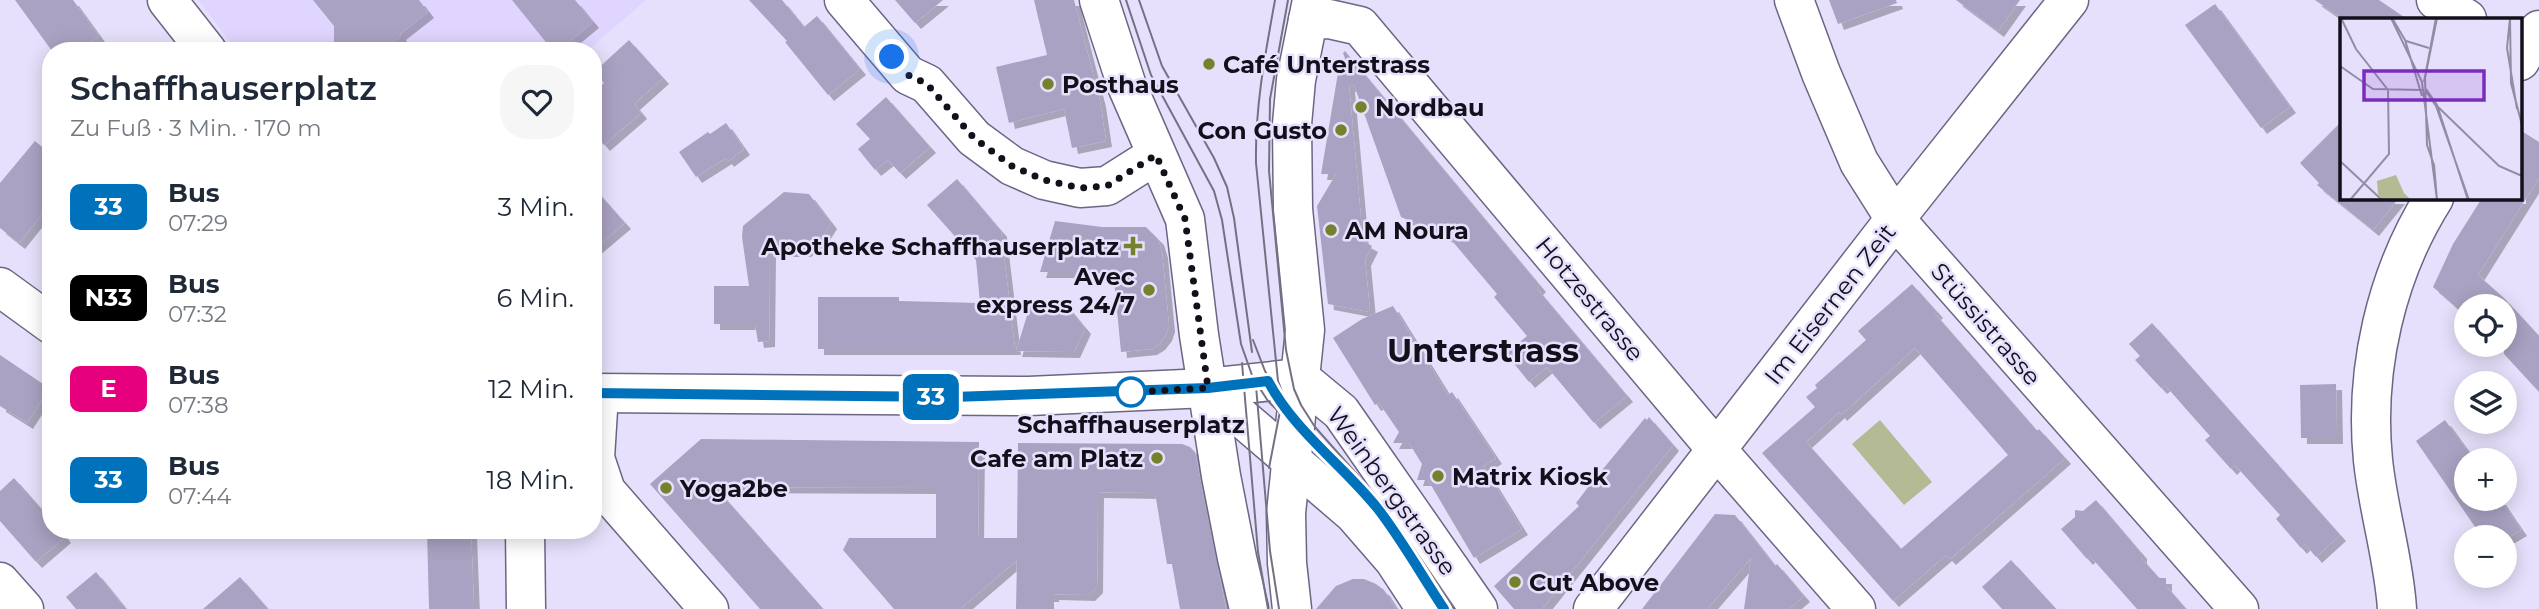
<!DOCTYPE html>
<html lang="de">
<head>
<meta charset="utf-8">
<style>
	:root { --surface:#fff; --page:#f6f6f7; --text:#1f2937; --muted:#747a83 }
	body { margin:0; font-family:Montserrat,sans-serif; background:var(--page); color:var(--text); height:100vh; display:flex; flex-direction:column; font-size:26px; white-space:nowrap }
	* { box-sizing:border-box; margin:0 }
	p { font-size:23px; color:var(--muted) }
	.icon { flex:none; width:38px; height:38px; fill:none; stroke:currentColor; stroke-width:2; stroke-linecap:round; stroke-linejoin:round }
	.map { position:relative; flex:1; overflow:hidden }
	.drawer { position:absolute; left:42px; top:42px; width:560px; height:497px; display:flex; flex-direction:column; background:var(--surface); border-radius:28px; box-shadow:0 4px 18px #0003 }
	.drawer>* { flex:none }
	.badge { padding:0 14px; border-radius:10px; font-size:24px; line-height:46px }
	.fabs { position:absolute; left:2454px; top:294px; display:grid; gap:14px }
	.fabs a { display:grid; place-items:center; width:63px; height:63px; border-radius:50%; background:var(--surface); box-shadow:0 4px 18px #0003; font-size:35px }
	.you { position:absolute; width:35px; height:35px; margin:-18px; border:5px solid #fff; border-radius:50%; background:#1a73e8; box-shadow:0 0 0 10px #1a73e833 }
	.map>.badge { position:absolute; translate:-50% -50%; box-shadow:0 0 0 4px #fff }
	.round { display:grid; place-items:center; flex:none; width:74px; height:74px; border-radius:28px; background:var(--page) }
	.overview { display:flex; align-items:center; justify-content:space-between; height:119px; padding:0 28px }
	h1 { font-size:33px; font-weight:600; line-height:52px }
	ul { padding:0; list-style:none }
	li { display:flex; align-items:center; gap:21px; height:91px; padding:0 28px }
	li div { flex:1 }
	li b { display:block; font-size:26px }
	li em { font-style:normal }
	li .badge { min-width:77px; font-weight:700; text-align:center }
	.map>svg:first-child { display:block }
	.built { fill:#dfd5fe }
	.green { fill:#b4ba94 }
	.building { fill:#aaa2c2; fill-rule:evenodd; filter:url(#shadow) }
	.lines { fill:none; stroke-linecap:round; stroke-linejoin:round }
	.minor-casing { stroke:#6c6583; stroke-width:41 }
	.minor { stroke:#fff; stroke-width:38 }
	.tram { stroke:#757184; stroke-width:2 }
	.line-casing { stroke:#fff; stroke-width:16 }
	.line { stroke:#0072bc; stroke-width:10 }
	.walk { stroke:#13101c; stroke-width:7; stroke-dasharray:0 12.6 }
	.poi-dot { fill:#77802c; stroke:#e7e0fc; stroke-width:2.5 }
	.stop-dot { fill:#fff; stroke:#0072bc; stroke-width:3.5 }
	.labels { text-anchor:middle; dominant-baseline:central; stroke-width:5; stroke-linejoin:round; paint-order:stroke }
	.poi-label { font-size:24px; font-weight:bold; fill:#13101c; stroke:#e7e0fc; text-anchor:start }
	.street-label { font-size:24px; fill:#13101c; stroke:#e7e0fc }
	.stop-label { font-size:24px; font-weight:bold; fill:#13101c; stroke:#e7e0fc }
	.district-label { font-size:32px; font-weight:bold; fill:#13101c; stroke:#e7e0fc }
	.inset-road { fill:none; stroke:#928da2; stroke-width:2 }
	.view { fill:#7b2cbf; fill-opacity:0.15; stroke:#7b2cbf; stroke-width:3.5 }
	.inset-edge { fill:none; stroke:#13101c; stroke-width:3.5 }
</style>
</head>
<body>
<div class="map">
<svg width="2539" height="609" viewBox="0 0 2539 609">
	<defs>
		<filter id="shadow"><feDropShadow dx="6" dy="6" stdDeviation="0" flood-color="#0004"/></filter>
	</defs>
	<rect width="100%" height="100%" fill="#e7e0fc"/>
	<!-- built -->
	<path class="built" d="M 198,0 L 646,0 L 587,51 L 237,51 Z"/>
	<!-- green -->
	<path class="green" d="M 1880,420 L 1932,482 L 1904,505 L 1852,444 Z"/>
	<!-- building -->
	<g class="building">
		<path d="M 15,0 L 73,0 L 99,36 L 79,51 L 52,51 Z"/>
		<path d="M 313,0 L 419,0 L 428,12 L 400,34 L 401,36 L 390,45 L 381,51 L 341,51 L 334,42 L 334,26 Z"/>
		<path d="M 512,0 L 575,0 L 593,22 L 558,51 L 553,51 Z"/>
		<path d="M 749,0 L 782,0 L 804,27 L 817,16 L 860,69 L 828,95 L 785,42 L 787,41 Z"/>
		<path d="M 895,0 L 943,0 L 915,23 Z"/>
		<path d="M 1034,0 L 1074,0 L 1100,101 L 1106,141 L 1072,148 L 1064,109 L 1009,123 L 996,67 L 1047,55 Z"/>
		<path d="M 1829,0 L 1896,0 L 1897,3 L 1838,24 Z"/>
		<path d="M 1956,0 L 2020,0 L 1998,31 Z"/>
		<path d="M 2315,0 L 2379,0 L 2407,19 L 2342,19 Z"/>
		<path d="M 2215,4 L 2290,107 L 2261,128 L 2185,25 Z"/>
		<path d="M 629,40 L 663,78 L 634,104 L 641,113 L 604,145 L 593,132 L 593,92 L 604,83 L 594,72 Z"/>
		<path d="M 1345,51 L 1540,286 L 1537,289 L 1627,396 L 1594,423 L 1547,367 L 1529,382 L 1506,354 L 1527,336 L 1494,297 L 1497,294 L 1453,242 L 1455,240 L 1401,217 L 1354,85 L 1349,86 L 1363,241 L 1372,246 L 1365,260 L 1370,312 L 1328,304 L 1317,206 L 1336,174 L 1321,174 L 1340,61 L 1346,61 L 1343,53 Z"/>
		<path d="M 886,97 L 930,147 L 900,173 L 888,160 L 875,170 L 858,149 L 870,139 L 856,124 Z"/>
		<path d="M 2341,122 L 2341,198 L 2399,198 L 2373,230 L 2317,185 L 2319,183 L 2300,163 Z"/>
		<path d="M 726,123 L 744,149 L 728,161 L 726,158 L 696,177 L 679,152 L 708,132 L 710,134 Z"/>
		<path d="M 2520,130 L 2539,142 L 2539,178 L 2478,275 L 2504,298 L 2539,336 L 2539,392 L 2504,354 L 2504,306 L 2455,306 L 2433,287 L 2453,244 L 2482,198 L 2520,198 Z"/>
		<path d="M 35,141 L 51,154 L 51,203 L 19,243 L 0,228 L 0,183 Z"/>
		<path d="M 957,179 L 1001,231 L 1015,349 L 818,349 L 818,297 L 899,297 L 899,301 L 980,303 L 976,260 L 927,205 Z"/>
		<path d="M 593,187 L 625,223 L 593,250 Z"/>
		<path d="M 784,192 L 809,194 L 831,223 L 823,236 L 805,251 L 770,251 L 769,341 L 758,342 L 755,324 L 714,324 L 714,286 L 749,286 L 742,237 L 743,226 Z"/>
		<path d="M 1055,221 L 1102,227 L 1146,227 L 1158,239 L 1162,252 L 1169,326 L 1166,335 L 1159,344 L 1151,349 L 1121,352 L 1113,269 L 1112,272 L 1040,272 Z"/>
		<path d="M 1912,284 L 1937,312 L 1935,314 L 2037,431 L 2039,429 L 2065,458 L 1950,559 L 1946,555 L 1893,601 L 1762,453 L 1815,407 L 1806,397 L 1817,388 L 1815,385 L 1866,340 L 1858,331 ZM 1915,348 L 2008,455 L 1901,549 L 1806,442 L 1839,412 L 1841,415 Z"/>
		<path d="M 1030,306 L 1067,306 L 1085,328 L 1074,352 L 1016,351 Z"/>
		<path d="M 1393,306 L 1448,395 L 1452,392 L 1496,458 L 1483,466 L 1522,529 L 1474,558 L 1428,480 L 1417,480 L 1422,464 L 1409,443 L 1393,443 L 1399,432 L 1379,403 L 1375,405 L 1333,338 L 1362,319 Z"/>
		<path d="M 2152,323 L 2340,535 L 2316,557 L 2305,544 L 2301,548 L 2276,519 L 2280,515 L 2235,465 L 2231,469 L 2205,440 L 2210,436 L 2186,409 L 2165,385 L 2161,388 L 2135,360 L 2140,356 L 2129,344 Z"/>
		<path d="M 0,355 L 49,388 L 27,423 L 0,406 Z"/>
		<path d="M 2336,384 L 2337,438 L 2301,438 L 2300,385 Z"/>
		<path d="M 1649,417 L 1673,445 L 1542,609 L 1514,609 L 1494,586 L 1579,506 L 1576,503 L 1589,486 L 1645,418 L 1647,420 Z"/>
		<path d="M 2445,420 L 2466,449 L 2466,499 L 2500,499 L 2521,530 L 2509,537 L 2482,537 L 2416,441 Z"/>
		<path d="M 701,439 L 979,442 L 978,538 L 1017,538 L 1018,443 L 1182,444 L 1190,447 L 1195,452 L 1226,609 L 1180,609 L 1172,564 L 1167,564 L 1155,493 L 1098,492 L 1097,587 L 1089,595 L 1053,594 L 1053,596 L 1048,596 L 1048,609 L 1016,609 L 1017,560 L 960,609 L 894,609 L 843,550 L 849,538 L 936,538 L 936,488 L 715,487 L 823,609 L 760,609 L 650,484 Z"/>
		<path d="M 14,478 L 51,520 L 51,530 L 60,530 L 65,537 L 36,562 L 0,521 L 0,491 Z"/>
		<path d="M 2096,500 L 2141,553 L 2141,558 L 2159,578 L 2166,578 L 2166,586 L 2186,609 L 2137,609 L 2090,556 L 2087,559 L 2061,529 L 2075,517 L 2075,510 L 2083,511 Z"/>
		<path d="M 1715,514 L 1735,515 L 1775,566 L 1777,564 L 1804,596 L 1789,609 L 1744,609 L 1751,558 L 1707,609 L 1642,609 Z"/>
		<path d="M 427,530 L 471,530 L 474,609 L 429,609 Z"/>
		<path d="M 2011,560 L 2056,609 L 2002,609 L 1982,587 Z"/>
		<path d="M 96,572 L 126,609 L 76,609 L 66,597 Z"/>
		<path d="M 240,577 L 268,609 L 203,609 Z"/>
		<path d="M 1353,579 L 1364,579 L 1376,584 L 1384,590 L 1396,609 L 1316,609 L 1336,586 Z"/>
	</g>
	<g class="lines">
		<defs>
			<g id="minor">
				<path d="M 167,0 L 207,51"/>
				<path d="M 844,0 L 908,75 L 927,84 L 974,138 L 1012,166 L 1044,180 L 1080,188 L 1107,186 L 1156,155"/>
				<path d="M 1099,0 L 1127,86 L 1185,219 L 1199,335 L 1221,476 L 1237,558 L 1249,609"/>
				<path d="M 1794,0 L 1821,73 L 1859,162 L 1895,219 L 2239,609"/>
				<path d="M 2436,0 L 2467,19"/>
				<path d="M 1308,20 L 1329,19 L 1360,26 L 1717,450 L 1856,609"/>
				<path d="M 2520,61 L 2539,30"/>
				<path d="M 0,287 L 51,324"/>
				<path d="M 1300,378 L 1341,412 L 1478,609"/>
				<path d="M 1207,388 L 1354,514 L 1394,560 L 1426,609"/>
				<path d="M 593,393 L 1029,396 L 1207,388 L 1300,378"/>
				<path d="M 599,394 L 595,458 L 606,491 L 709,609"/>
				<path d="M 525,530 L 526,609"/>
				<path d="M 0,582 L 24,609"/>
				<path d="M 1292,609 L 1287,563 L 1286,513 L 1305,330 L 1293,209 L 1292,124 L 1296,80 L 1312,0"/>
				<path d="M 1593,609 L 1895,219 L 2069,0"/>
				<path d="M 2397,609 C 2394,559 2378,510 2373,460 C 2364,370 2386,274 2434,198"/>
			</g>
		</defs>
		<!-- minor casing -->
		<use href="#minor" class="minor-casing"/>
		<!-- minor -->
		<use href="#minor" class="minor"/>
		<!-- tram -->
		<g class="tram">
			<path d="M 1126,0 L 1151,75 L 1214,191 L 1222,220 L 1241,344 L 1253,378 L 1268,401 L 1346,479 L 1375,512 L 1442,609"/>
			<path d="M 1139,0 L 1162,66 L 1214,158 L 1227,187 L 1234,218 L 1252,352"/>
			<path d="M 1275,0 C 1265,55 1255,107 1256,163 L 1278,381 L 1294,421"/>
			<path d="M 1288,0 L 1270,99 L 1269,171 L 1286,350 L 1294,389 L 1301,405 L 1315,427 L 1384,505 L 1455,609"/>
			<path d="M 1253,340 L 1265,371 L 1277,390"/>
			<path d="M 1242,363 L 1258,552 L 1268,609"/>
			<path d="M 1256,386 L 1270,551 L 1279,609"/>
			<path d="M 1269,468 L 1281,406"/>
		</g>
	</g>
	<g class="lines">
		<defs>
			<path id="line" d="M 593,393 L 953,397 L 1208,388 L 1268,381 C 1295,432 1343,465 1378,509 C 1402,540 1422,576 1444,609"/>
		</defs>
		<!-- line casing -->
		<use href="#line" class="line-casing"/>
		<!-- line -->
		<use href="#line" class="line"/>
		<!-- walk -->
		<path class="walk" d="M 892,57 L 908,75 L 927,84 L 974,138 L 1012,166 L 1044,180 L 1080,188 L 1107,186 L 1156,155 L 1185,219 L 1208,388 L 1131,392"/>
	</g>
	<!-- markers -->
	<g class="poi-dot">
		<circle cx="1209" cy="64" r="7"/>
		<circle cx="1048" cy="84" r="7"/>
		<circle cx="1361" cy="107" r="7"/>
		<circle cx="1341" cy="130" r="7"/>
		<circle cx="1331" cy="230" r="7"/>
		<path d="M1129.5 235.5h7v7h7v7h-7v7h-7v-7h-7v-7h7z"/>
		<circle cx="1149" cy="290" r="7"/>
		<circle cx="1157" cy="458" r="7"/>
		<circle cx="1438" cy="476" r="7"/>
		<circle cx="666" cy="488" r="7"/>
		<circle cx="1515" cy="582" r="7"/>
	</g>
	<circle class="stop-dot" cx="1131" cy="392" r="14"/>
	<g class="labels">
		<!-- poi labels -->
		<g class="poi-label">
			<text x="1223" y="64">Café Unterstrass</text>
			<text x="1062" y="84">Posthaus</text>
			<text x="1375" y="107">Nordbau</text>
			<text x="1327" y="130" text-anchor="end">Con Gusto</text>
			<text x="1345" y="230">AM Noura</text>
			<text x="1119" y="246" text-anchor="end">Apotheke Schaffhauserplatz</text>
			<text x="1135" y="276" text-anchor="end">Avec<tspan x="1135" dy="28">express 24/7</tspan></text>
			<text x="1143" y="458" text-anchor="end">Cafe am Platz</text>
			<text x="1452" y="476">Matrix Kiosk</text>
			<text x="680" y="488">Yoga2be</text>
			<text x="1529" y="582">Cut Above</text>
		</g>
		<!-- street labels -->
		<g class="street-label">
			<text transform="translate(1590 299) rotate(50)">Hotzestrasse</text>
			<text transform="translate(1830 304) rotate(-52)">Im Eisernen Zeit</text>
			<text transform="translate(1986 324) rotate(49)">Stüssistrasse</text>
			<text transform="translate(1392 491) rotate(54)">Weinbergstrasse</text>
		</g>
		<!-- stop labels -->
		<g class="stop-label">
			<text x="1131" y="424">Schaffhauserplatz</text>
		</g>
		<!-- district labels -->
		<g class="district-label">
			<text x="1483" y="350">Unterstrass</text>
		</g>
	</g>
	<!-- overview -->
	<g transform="translate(2340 18)">
		<rect width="182" height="182" fill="#e7e0fc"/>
		<path d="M 56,157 L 64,175 L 71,182 L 43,182 L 38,176 L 37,163 Z" fill="#b4ba94"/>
		<path class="inset-road" d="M 1,0 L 16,31 L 48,72M 51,0 L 82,64 L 97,182M 52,0 L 65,22 L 82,78M 170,0 L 167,30 L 177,91M 170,0 L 171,65 L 182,107M 66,23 L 89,30M 0,48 L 33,71 L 83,72M 84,64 L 96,0M 86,71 L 97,87 L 128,182M 85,72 L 96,88 L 129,182M 97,88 L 159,148 L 182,158M 0,143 L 42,182M 94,146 L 97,182M 94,147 L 87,127 L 85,60 L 97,0M 10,182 L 49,136 L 48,72"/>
		<path class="view" d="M 24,53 L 144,53 L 144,82 L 24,82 Z"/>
		<rect width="182" height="182" class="inset-edge"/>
	</g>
</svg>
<div class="fabs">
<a><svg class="icon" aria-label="locate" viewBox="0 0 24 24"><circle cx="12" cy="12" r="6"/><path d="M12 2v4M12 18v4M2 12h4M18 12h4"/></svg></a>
<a><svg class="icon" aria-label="layers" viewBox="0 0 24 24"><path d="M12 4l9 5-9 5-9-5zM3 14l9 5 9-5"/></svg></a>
<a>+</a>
<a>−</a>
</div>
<div class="you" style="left:892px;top:57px"></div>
<b class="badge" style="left:931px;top:397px;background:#0072bc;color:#fff">33</b>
<section class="drawer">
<div class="overview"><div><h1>Schaffhauserplatz</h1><p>Zu Fuß · 3 Min. · 170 m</p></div><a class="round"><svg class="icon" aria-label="heart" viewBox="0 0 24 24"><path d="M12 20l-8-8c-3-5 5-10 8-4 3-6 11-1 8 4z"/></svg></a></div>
<ul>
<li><span class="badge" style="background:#0072bc;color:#fff">33</span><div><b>Bus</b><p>07:29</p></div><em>3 Min.</em></li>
<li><span class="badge" style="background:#000;color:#fff">N33</span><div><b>Bus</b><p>07:32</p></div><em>6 Min.</em></li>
<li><span class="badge" style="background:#e6007e;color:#fff">E</span><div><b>Bus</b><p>07:38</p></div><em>12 Min.</em></li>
<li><span class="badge" style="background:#0072bc;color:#fff">33</span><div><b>Bus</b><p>07:44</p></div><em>18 Min.</em></li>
</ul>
</section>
</div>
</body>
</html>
